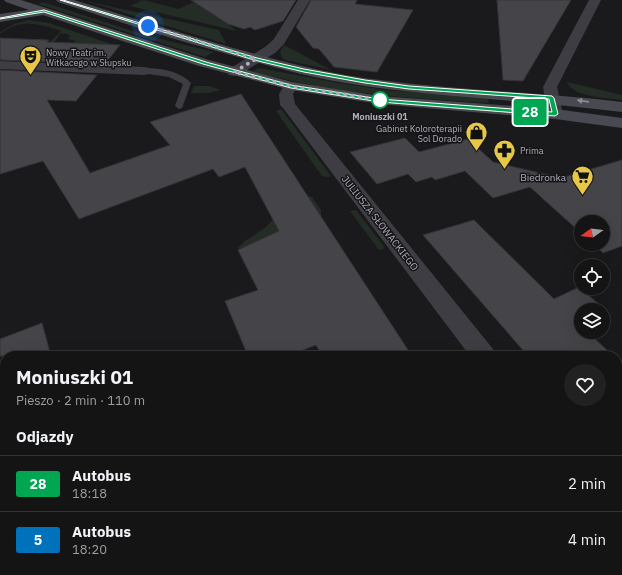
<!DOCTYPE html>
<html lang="pl">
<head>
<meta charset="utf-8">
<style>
	:root { --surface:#141415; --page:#212122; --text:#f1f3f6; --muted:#9d9ea0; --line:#333334 }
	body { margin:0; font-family:"IBM Plex Sans",sans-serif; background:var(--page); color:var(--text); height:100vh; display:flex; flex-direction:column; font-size:15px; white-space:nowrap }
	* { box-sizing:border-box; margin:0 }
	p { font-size:13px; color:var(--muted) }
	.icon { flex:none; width:22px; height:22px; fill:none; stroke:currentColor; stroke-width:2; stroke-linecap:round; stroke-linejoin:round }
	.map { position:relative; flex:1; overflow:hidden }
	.sheet { position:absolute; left:0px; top:351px; width:622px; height:224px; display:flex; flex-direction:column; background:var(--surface); border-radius:16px 16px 0 0; box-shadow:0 4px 16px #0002,0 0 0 1px var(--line) }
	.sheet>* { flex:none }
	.badge { padding:0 8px; border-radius:3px; font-size:14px; line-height:26px }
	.needle { width:26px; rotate:256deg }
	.fabs { position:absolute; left:574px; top:215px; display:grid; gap:8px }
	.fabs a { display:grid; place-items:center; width:36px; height:36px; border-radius:50%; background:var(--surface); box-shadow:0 4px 16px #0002,0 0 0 1px var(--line); font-size:20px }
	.you { position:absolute; width:20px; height:20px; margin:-10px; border:3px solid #fff; border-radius:50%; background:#1a73e8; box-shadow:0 0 0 6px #1a73e833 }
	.map>.badge { position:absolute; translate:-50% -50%; box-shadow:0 0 0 2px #fff }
	h2 { padding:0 16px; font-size:15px; line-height:36px }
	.round { display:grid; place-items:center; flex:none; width:42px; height:42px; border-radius:21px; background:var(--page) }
	.head { display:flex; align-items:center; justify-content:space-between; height:68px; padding:0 16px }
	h1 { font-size:19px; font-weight:800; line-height:30px }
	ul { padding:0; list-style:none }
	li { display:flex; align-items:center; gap:12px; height:56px; padding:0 16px; border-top:1px solid var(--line) }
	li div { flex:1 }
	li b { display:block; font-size:15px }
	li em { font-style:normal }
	li .badge { min-width:44px; font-weight:700; text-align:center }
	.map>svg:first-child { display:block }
	.green { fill:#242c26 }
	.building { fill:#444449; stroke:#343438 }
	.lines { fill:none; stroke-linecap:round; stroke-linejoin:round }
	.lane { fill:#3d3d43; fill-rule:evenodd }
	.street { fill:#3d3d43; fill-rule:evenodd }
	.secondary { fill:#494a51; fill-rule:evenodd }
	.oneway { fill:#8a8c96 }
	.line { fill:#00a651; stroke:#fff }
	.walk { stroke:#adafbb; stroke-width:4; stroke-dasharray:0 7.2 }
	.stop-dot { fill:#fff; stroke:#00a651; stroke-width:2 }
	.labels { text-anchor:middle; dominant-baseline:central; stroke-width:3; stroke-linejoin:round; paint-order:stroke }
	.far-poi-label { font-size:9px; fill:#adafbb; stroke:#151517; text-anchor:start }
	.far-stop-label { font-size:9px; font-weight:bold; fill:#adafbb; stroke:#151517 }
	.poi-label { font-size:10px; fill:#adafbb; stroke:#151517; text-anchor:end }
	.street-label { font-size:10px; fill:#adafbb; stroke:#151517 }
</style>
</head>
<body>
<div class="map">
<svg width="622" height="575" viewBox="0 0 622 575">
	<rect width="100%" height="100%" fill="#1a1a1c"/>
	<!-- green -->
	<g class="green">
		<path d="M 81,0 L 219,30 L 226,44 L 82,0 Z"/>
		<path d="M 143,0 L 179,9 L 196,1 L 222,0 L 276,22 L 264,28 L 259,25 L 213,14 L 237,31 L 130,6 Z"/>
		<path d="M 43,2 L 148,36 L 214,52 L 205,57 L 38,4 Z"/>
		<path d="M 28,20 L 49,23 L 117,46 L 73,43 L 76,41 L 68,39 L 70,36 C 67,33 62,33 58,35 L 59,36 L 52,45 L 41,51 L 61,31 C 39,24 20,18 0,34 L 0,32 L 14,24 Z"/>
		<path d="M 284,45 L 331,70 L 285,60 L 282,58 L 280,52 Z"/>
		<path d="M 259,68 L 339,83 L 385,90 L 488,98 L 489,103 C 422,99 354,95 288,80 C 278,77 262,76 253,71 Z"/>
		<path d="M 567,82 L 622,95 L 622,100 C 609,98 571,97 567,82 Z"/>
		<path d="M 194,86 L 209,86 L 221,90 L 209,93 L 191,93 Z"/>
		<path d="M 281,109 L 331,176 L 329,177 L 322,176 L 276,111 Z"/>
		<path d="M 304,196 L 312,197 L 321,210 L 321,218 L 239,249 L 238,248 L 245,241 L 266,227 L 277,215 Z"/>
		<path d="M 356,210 L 385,248 L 379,250 L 350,211 Z"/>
	</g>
	<!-- building -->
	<g class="building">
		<path d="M 191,0 L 296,0 L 283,21 L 255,30 L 250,27 L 244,29 L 228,24 Z"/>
		<path d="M 311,0 L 357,0 L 355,4 L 413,10 L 377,72 L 334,67 L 319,49 L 313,48 L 296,27 Z"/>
		<path d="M 497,0 L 571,0 L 523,81 L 503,80 Z"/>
		<path d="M 0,38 L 49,40 L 47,42 L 120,45 L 105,64 L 0,60 Z"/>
		<path d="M 0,70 L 97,75 L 76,101 L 47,100 L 90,173 L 170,145 L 150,122 L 241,94 L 412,356 L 322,356 L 316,345 L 287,356 L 248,356 L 225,301 L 258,290 L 238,250 L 279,231 L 245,167 L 219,177 L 213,169 L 79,219 L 43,161 L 0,174 Z"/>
		<path d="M 405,138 L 419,152 L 468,139 L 493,162 L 561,178 L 622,160 L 622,246 L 603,253 L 594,244 L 603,244 L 603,222 L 581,222 L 581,233 L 530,187 L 493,198 L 465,171 L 435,180 L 432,177 L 416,182 L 408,174 L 377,184 L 350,152 Z"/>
		<path d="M 474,220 L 554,299 L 579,287 L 601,306 L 594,310 L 581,310 L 581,316 L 575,319 L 581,325 L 581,332 L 588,332 L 613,356 L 528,356 L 423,235 Z"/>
		<path d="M 42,323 L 51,356 L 0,356 L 0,339 Z"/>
	</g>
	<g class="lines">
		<!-- lane -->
		<path class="lane" d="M 141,69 C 156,66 181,71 191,83 L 182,108 L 179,109 L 175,106 L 183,84 L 169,77 L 141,73 Z"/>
		<!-- street -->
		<g class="street">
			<path d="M 298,0 L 310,0 L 284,44 L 275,53 L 239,75 L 234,76 L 229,75 L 227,72 L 229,69 L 265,47 L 274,39 Z"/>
			<path d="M 589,0 L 601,0 L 557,87 L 563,114 L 560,117 L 555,119 L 550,117 L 547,114 L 543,87 Z"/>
			<path d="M 0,61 L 144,67 L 149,68 L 151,71 L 149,74 L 144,75 L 0,69 Z"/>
			<path d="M 291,82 L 296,83 L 298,86 L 293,94 L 295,104 L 493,349 L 496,356 L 470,356 L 283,108 L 280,105 L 279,94 L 286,83 Z"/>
			<path d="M 617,511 L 622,513 L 622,549 L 617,547 Z"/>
		</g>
		<!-- secondary -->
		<g class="secondary">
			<path d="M 4,0 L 21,0 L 209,60 L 292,82 L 380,96 L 555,109 L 622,118 L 622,128 L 555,119 L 380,104 L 291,90 L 199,66 L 43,15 L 0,22 L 0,14 L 29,10 L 6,2 Z"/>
			<path d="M 56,0 L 74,0 C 127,16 180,33 233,48 C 270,58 307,68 345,75 C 436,90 530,91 622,102 L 622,112 C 530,100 437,98 346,83 C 307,77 269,66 231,55 C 173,39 116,21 58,2 Z"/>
		</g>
	</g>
	<!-- one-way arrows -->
	<defs><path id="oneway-solid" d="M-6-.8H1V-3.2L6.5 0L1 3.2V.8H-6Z"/></defs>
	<use class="oneway" href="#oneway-solid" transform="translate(583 101) rotate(-172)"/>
	<!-- line -->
	<path class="line" d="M 60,0 L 63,0 L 257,58 L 304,69 L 365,80 L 409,86 L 552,96 L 554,98 L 558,114 L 555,116 L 380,102 L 291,88 L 203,64 L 44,12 L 0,19 L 0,18 L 44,10 L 206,62 L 291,85 L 380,99 L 552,112 L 549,99 L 409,89 L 365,83 L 304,72 L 254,60 Z"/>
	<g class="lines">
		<!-- walk -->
		<path class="walk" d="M 148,26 L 256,59 L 234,72 L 291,86 L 380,100"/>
	</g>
	<!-- icons -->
	<defs>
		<symbol id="theatre-pin" viewBox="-11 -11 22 30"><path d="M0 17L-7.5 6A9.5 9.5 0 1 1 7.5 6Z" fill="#e8c646" stroke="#151517"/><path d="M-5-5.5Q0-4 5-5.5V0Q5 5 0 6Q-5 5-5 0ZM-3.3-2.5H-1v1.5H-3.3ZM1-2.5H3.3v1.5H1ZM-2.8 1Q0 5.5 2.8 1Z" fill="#111"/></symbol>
		<symbol id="shop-pin" viewBox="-11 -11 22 30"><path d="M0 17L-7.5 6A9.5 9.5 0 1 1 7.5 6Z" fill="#e8c646" stroke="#151517"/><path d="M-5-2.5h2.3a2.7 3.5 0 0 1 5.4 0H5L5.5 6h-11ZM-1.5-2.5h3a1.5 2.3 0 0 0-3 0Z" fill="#111"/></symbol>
		<symbol id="pharmacy-pin" viewBox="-11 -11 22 30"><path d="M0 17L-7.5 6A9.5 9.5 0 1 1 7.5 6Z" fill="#e8c646" stroke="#151517"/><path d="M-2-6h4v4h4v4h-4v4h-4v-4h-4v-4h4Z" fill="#111"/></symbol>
		<symbol id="supermarket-pin" viewBox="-11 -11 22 30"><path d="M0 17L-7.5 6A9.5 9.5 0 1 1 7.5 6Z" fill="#e8c646" stroke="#151517"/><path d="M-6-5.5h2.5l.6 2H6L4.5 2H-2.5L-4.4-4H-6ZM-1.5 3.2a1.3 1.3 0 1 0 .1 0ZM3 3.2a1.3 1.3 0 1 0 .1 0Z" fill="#111"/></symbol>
	</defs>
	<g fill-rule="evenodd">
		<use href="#theatre-pin" x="18" y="44" width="25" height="34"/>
		<use href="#shop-pin" x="464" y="120" width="25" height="34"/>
		<use href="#pharmacy-pin" x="492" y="138" width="25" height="34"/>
		<use href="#supermarket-pin" x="570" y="164" width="25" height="34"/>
	</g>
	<!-- markers -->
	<circle class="stop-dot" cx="380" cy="100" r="8"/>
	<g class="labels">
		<!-- far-poi labels -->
		<g class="far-poi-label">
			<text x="46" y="52">Nowy Teatr im.<tspan x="46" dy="10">Witkacego w Słupsku</tspan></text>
			<text x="462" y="128" text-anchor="end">Gabinet Koloroterapii<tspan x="462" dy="10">Sol Dorado</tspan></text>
			<text x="520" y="150">Prima</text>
		</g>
		<!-- far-stop labels -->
		<g class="far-stop-label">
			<text x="380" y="116">Moniuszki 01</text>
		</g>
		<!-- poi labels -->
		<g class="poi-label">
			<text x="566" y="177">Biedronka</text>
		</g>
		<!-- street labels -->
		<g class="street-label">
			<text transform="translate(380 223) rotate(52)">JULIUSZA SŁOWACKIEGO</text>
		</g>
	</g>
</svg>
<div class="fabs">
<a><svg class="needle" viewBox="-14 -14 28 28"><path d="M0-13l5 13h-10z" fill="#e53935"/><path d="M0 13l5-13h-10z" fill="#9d9ea0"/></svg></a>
<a><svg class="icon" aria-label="locate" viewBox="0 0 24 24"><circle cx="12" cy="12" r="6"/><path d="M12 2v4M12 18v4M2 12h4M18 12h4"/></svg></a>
<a><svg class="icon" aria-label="layers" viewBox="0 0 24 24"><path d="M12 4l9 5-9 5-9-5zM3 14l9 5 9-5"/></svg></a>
</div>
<div class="you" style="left:148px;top:26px"></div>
<b class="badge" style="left:530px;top:112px;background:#00a651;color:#fff">28</b>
<section class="sheet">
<div class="head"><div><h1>Moniuszki 01</h1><p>Pieszo · 2 min · 110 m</p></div><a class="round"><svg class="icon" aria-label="heart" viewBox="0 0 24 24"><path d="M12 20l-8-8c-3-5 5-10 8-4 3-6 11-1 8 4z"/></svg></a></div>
<h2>Odjazdy</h2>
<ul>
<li><span class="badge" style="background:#00a651;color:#fff">28</span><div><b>Autobus</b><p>18:18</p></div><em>2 min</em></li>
<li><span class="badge" style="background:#0072bc;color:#fff">5</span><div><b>Autobus</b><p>18:20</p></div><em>4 min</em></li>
</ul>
</section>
</div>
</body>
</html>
